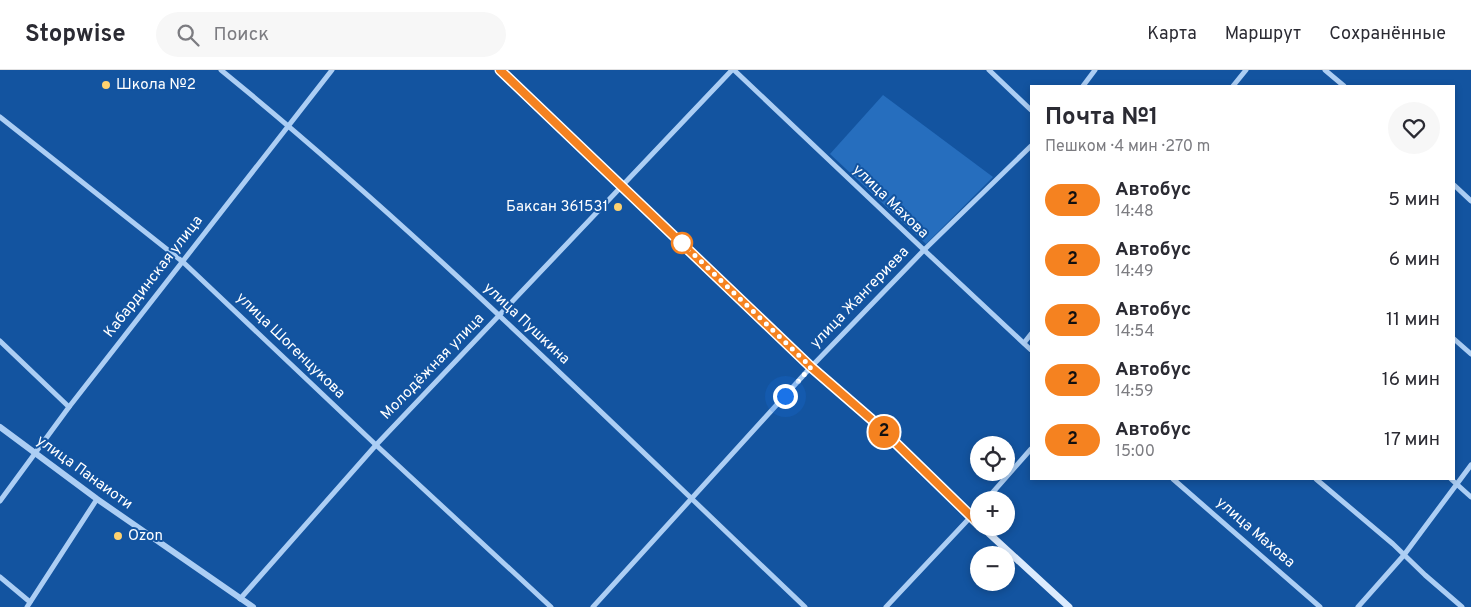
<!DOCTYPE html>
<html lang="ru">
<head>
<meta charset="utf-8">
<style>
	:root { --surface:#fff; --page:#f7f7f7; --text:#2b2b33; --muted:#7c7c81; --line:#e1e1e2 }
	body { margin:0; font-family:Overpass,sans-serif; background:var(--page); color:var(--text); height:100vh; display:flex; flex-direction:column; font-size:19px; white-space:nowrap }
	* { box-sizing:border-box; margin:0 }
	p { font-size:16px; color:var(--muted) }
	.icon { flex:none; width:28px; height:28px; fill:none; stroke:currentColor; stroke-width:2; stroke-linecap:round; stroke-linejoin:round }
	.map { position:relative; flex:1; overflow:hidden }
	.panel { position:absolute; left:1030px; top:15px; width:425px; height:395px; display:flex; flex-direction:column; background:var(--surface); border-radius:0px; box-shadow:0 2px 8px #0003 }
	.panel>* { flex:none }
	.badge { padding:0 10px; border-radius:16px; font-size:18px; line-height:32px }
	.fabs { position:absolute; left:970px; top:366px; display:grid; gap:10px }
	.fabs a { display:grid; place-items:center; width:45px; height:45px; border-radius:50%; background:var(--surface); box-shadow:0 2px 8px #0003; font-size:25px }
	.you { position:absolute; width:25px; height:25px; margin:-12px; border:4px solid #fff; border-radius:50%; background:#1a73e8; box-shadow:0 0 0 8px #1a73e833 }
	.map>.badge { position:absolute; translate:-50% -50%; box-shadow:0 0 0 2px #fff }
	.round { display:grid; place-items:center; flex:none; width:52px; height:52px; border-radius:26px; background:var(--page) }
	.summary { display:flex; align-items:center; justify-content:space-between; height:85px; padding:0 15px }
	h1 { font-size:24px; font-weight:700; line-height:38px }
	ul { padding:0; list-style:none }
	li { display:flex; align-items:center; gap:15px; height:60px; padding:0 15px }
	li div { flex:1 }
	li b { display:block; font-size:19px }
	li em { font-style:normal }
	li .badge { min-width:55px; font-weight:700; text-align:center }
	header { display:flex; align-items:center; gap:30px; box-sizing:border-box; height:70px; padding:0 25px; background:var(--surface); border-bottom:1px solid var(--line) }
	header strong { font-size:24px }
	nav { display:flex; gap:28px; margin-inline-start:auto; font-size:18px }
	.search { width:350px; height:45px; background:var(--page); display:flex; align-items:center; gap:12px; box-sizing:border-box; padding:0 18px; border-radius:28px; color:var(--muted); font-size:19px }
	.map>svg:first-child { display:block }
	.green { fill:#266ebe }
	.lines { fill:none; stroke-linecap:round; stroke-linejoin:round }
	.minor { stroke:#accef4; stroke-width:5 }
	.tertiary { stroke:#accef4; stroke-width:6 }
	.secondary { stroke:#dcebfd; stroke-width:7 }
	.line-casing { stroke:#fff; stroke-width:11 }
	.line { stroke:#f58220; stroke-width:8 }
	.walk { stroke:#fff; stroke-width:5; stroke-dasharray:0 9 }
	.poi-dot { fill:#ffd26f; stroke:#1354a0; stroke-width:2 }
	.stop-dot { fill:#fff; stroke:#f58220; stroke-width:2.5 }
	.labels { text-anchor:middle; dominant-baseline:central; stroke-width:4; stroke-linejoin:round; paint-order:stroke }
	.poi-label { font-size:15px; fill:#fff; stroke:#1354a0; text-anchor:start }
	.street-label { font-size:15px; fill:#fff; stroke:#1354a0 }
</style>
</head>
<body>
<header>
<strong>Stopwise</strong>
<div class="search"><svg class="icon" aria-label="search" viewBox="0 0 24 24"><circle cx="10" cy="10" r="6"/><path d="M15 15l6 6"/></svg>Поиск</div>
<nav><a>Карта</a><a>Маршрут</a><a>Сохранённые</a></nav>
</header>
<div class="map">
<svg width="1471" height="537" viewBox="0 0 1471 537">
	<rect width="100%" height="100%" fill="#1354a0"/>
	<!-- green -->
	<path class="green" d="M 883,25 L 993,107 L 926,174 L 830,84 Z"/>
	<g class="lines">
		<!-- minor -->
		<g class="minor">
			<path d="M 221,0 C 426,167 613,355 805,537"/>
			<path d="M 734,0 L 924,180 L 1031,280"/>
			<path d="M 989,0 L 1031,40"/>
			<path d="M 1325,0 L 1344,16"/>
			<path d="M 1083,16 L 1095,0"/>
			<path d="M 1233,16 L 1246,0"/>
			<path d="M 0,47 L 183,192 L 376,375 L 551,537"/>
			<path d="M 1454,115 L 1471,131"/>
			<path d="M 1454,269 L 1471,284"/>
			<path d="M 0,271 L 69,337"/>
			<path d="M 1024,273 L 1031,264"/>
			<path d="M 1173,409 L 1320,537"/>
			<path d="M 1316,409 L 1393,474 L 1425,505 L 1462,537"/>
			<path d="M 1451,409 L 1471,427"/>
			<path d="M 986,430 L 1031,379"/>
			<path d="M 0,431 L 69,337 L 332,0"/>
			<path d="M 0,507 L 30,532"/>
			<path d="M 240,529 L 376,375 L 732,0"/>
			<path d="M 27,537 L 97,429"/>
			<path d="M 593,537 L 811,297 L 924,180 L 1031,76"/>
			<path d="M 886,537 L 979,438"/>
			<path d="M 1358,537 L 1404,485 L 1471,395"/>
		</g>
		<!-- tertiary -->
		<path class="tertiary" d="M 0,357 L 97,429 L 253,537"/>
		<!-- secondary -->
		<g class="secondary">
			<path d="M 500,0 L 811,297 L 871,349 L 979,454"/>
			<path d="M 983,458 L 1069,537"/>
		</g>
	</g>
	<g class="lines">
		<defs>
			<path id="line" d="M 500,0 L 811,297 L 871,349 L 979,454"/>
		</defs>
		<!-- line casing -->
		<use href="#line" class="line-casing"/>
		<!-- line -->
		<use href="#line" class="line"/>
		<!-- walk -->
		<path class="walk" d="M 682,173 L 811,297 L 785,326"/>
	</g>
	<!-- markers -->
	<g class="poi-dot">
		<circle cx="106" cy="15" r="5"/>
		<circle cx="618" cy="137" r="5"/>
		<circle cx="118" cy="466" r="5"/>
	</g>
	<circle class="stop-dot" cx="682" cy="173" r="10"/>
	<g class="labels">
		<!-- poi labels -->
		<g class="poi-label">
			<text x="116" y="15">Школа №2</text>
			<text x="608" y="137" text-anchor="end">Баксан 361531</text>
			<text x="128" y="466">Ozon</text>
		</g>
		<!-- street labels -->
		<g class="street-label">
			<text transform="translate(890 132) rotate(44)">улица Махова</text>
			<text transform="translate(154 207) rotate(-52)">Кабардинская улица</text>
			<text transform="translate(860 228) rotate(-46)">улица Жангериева</text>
			<text transform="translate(526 254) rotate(43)">улица Пушкина</text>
			<text transform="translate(290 276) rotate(44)">улица Шогенцукова</text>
			<text transform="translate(433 297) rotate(-46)">Молодёжная улица</text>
			<text transform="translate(84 403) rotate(36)">улица Панаиоти</text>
			<text transform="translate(1255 463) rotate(41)">улица Махова</text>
		</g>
	</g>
</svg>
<div class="fabs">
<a><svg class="icon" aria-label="locate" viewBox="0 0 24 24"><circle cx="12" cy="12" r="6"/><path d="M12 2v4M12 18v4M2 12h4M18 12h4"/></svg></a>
<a>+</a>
<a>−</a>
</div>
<div class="you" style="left:785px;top:326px"></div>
<b class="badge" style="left:884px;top:362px;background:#f58220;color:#111">2</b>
<section class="panel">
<div class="summary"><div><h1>Почта №1</h1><p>Пешком · 4 мин · 270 m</p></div><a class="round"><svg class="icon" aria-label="heart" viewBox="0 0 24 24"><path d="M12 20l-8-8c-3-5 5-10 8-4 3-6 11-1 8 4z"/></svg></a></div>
<ul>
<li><span class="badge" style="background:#f58220;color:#111">2</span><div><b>Автобус</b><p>14:48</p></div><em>5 мин</em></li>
<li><span class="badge" style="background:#f58220;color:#111">2</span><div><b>Автобус</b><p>14:49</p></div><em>6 мин</em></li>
<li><span class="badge" style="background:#f58220;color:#111">2</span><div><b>Автобус</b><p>14:54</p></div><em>11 мин</em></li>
<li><span class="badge" style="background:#f58220;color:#111">2</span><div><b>Автобус</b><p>14:59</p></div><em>16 мин</em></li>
<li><span class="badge" style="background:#f58220;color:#111">2</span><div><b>Автобус</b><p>15:00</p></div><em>17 мин</em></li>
</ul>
</section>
</div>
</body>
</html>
